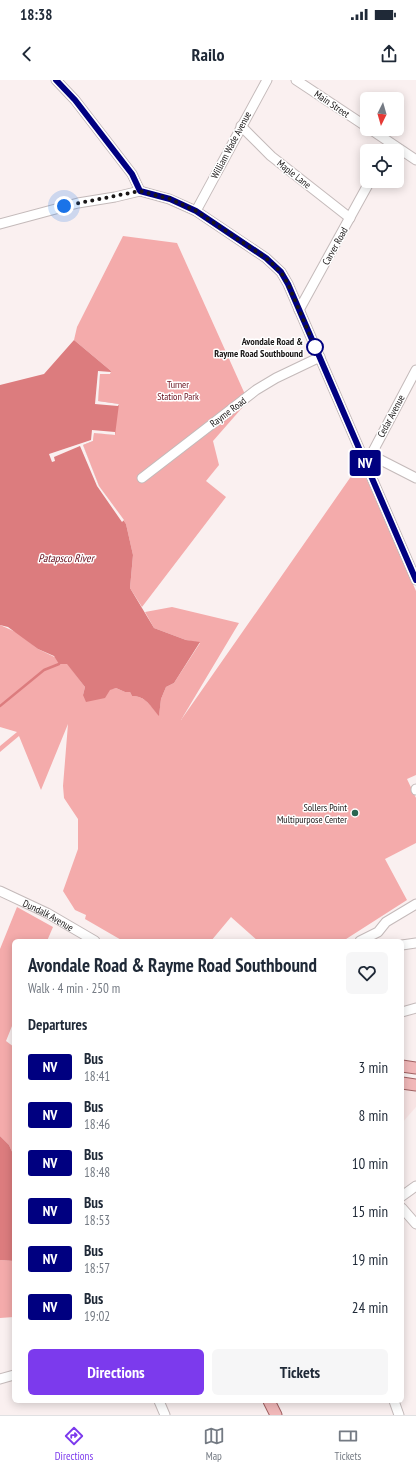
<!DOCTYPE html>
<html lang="en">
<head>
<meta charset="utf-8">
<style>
	:root { --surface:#fff; --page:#f6f6f7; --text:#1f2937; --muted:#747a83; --line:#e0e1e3; --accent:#7c3aed }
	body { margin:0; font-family:"PT Sans Narrow",sans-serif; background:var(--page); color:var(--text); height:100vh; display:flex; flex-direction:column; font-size:15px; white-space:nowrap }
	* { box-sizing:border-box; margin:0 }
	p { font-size:13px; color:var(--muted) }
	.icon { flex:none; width:22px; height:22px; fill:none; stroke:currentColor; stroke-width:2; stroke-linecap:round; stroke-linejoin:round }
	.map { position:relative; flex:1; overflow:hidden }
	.details { position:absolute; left:12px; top:859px; width:392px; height:464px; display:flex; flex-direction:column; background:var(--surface); border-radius:6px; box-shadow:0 2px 10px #0003 }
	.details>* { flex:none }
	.badge { padding:0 8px; border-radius:3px; font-size:14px; line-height:26px }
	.needle { width:26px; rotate:185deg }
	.buttons { position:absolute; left:360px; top:12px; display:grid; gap:8px }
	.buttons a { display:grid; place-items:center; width:44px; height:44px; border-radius:6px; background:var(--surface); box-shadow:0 2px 10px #0003; font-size:20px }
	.you { position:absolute; width:20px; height:20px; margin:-10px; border:3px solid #fff; border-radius:50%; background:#1a73e8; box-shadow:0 0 0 6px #1a73e833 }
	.map>.badge { position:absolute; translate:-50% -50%; box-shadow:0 0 0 2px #fff }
	h2 { padding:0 16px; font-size:15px; line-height:36px }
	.round { display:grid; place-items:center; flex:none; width:42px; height:42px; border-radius:6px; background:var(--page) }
	.head { display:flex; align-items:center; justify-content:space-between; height:68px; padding:0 16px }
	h1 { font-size:19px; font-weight:700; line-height:30px }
	.primary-button { display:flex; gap:8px; margin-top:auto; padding:8px 16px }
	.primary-button a { flex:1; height:46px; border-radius:6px; background:var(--accent); color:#fff; font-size:16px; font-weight:700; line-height:46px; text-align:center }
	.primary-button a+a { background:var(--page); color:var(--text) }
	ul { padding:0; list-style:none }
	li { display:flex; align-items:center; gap:12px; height:48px; padding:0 16px }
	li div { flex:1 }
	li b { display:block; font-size:15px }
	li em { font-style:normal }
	li .badge { min-width:44px; font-weight:700; text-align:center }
	.status { display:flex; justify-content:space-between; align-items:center; height:28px; padding:0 20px; background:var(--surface); direction:ltr }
	.status svg { height:11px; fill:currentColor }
	header { display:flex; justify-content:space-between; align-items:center; height:52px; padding:0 16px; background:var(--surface); font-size:18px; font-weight:700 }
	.tab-bar { display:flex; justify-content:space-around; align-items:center; height:56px; border-top:1px solid var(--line); background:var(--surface); font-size:11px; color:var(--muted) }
	.tab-bar a { display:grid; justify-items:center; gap:2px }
	.tab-bar .active { color:var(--accent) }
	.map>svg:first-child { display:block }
	.built { fill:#f8e4e4 }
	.green { fill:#f4abab }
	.water { fill:#dc7c7e }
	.pier { fill:#faf0f0 }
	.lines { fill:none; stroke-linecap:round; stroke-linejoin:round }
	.stream { stroke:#dc7c7e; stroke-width:2.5 }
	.minor-casing { stroke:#c4baba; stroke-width:11 }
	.major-casing { stroke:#a06162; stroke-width:13 }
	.minor { stroke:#fff; stroke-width:9 }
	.major { stroke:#f1b8b9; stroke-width:11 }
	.line-casing { stroke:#fff; stroke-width:9 }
	.line { stroke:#000080; stroke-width:6 }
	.walk { stroke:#1a1717; stroke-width:4; stroke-dasharray:0 7.2 }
	.stop-dot { fill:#fff; stroke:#000080; stroke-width:2 }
	.poi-dot { fill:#276551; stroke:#fff; stroke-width:1.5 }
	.labels { text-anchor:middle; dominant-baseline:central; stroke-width:3; stroke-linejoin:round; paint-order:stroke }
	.street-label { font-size:10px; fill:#1a1717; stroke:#fff }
	.stop-label { font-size:10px; font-weight:bold; fill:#1a1717; stroke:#fff; text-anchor:end }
	.park-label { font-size:10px; fill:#68101d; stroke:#fff }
	.poi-label { font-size:10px; fill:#1a1717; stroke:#fff; text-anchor:end }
	.water-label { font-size:11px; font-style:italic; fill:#650d1b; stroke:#fff }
</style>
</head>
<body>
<div class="status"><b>18:38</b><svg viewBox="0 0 49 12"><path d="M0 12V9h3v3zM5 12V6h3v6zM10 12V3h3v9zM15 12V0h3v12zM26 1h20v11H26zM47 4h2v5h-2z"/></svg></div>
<header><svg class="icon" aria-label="back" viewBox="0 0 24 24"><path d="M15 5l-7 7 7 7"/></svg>Railo<svg class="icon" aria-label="share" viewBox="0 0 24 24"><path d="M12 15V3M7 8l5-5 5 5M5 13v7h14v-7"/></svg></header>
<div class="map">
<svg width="416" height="1335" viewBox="0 0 416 1335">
	<rect width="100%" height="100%" fill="#faf0f0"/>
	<!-- built -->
	<path class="built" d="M 402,1009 L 416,1012 L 416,1027 L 402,1043 Z"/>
	<!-- green -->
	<g class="green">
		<path d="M 123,156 L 177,163 L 248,321 L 213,361 L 219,385 L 206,401 L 226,417 L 142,527 L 130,508 L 133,475 L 126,444 L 99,406 L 83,365 L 94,353 L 115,355 L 98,322 L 100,293 L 111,291 L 74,260 L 77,247 Z"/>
		<path d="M 352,395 L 365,395 L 416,511 L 416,695 L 407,699 L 416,718 L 416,763 L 385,779 L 407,820 L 343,861 L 258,861 L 231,837 L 211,861 L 123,861 L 85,839 L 86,835 L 75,830 L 63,811 L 78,769 L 78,739 L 64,718 L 63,706 L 68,644 L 41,710 L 19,656 L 0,672 L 0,666 L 17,652 L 0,647 L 0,545 L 18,553 L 38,569 L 67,583 L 85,607 L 83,615 L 116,608 L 125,612 L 130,612 L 132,616 C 146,616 150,626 159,635 L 161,619 L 166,607 L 174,603 L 200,563 L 186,560 L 154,548 L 145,532 L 172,527 L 239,543 L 181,640 Z"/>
		<path d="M 17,827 L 53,847 L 47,861 L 14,861 L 14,941 L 6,961 L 14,967 L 14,1076 L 9,1065 L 0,1056 L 0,869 Z"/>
		<path d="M 0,1180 L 14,1181 L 14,1237 L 0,1238 Z"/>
	</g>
	<!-- water -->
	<g class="water">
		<path d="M 74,260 L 111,291 L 110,294 L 100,294 L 98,321 L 119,324 L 115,355 L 94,353 L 93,361 L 83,365 L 99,406 L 126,444 L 133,475 L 130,508 L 154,548 L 186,560 L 200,562 L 174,603 L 166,607 L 161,619 L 159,636 C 150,626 146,616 132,616 L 130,612 L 125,612 L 116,608 L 110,610 L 105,618 L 86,622 L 83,615 L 85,607 L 67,584 L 59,584 L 54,576 L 38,569 L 8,547 L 0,545 L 0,305 L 44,294 Z"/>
		<path d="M 0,1056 L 9,1065 L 14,1076 L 14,1181 L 0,1180 Z"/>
	</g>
	<!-- pier -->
	<g class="pier">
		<path d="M 98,291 L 111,292 L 110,294 L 100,294 L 98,321 L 119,324 L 118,326 L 95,324 Z"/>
		<path d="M 92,350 L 115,352 L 115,355 L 94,353 L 93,361 L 83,365 L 99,406 L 124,440 L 122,442 L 97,406 L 80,366 L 54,377 L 55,381 L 52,382 L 49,374 L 91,360 Z"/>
	</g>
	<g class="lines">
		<!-- stream -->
		<path class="stream" d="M 0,626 L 44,590 L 59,584"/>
		<defs>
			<g id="minor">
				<path d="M 56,0 L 75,20 L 132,94 L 140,111"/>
				<path d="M 296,0 L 367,47"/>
				<path d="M 241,46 L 271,76 L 350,138"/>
				<path d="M 370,49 L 416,80"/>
				<path d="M 196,131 L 267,0"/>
				<path d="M 0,144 L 78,123 L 115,117 L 140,111 L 169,119 L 196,131 L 266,178 L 281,192 L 288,204 L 416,500"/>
				<path d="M 299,230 L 370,101"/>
				<path d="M 371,375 L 416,398"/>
				<path d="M 365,382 L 371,375 L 416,290"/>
				<path d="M 142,398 L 256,310 L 276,298 L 320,277"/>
				<path d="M 416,709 L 416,710"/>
				<path id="s1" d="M 0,811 L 47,833 L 95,861"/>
				<path d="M 360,861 L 378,852 L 386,842 L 416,824"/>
				<path d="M 402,865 L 416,863"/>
				<path d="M 402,932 L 416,928"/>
				<path d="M 402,1116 L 416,1106"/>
				<path d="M 402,1128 L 416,1144"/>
				<path d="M 0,1299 L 14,1295"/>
				<path d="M 159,1321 L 165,1335"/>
				<path d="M 394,1321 L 399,1335"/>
			</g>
			<g id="major">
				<path d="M 402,986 L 416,988"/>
				<path d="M 402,1003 L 416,1005"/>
				<path d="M 269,1321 L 276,1335"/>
			</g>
		</defs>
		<!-- minor casing -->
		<use href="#minor" class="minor-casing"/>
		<!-- major casing -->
		<use href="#major" class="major-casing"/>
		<!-- minor -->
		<use href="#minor" class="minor"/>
		<!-- major -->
		<use href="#major" class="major"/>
	</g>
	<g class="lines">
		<defs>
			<path id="line" d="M 56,0 L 75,20 L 132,94 L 140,111 L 170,119 L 196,131 L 266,178 L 281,192 L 288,204 L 416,500"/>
		</defs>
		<!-- line casing -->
		<use href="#line" class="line-casing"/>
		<!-- line -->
		<use href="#line" class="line"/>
		<!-- walk -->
		<path class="walk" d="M 64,126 L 140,111 L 170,119 L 196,131 L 266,178 L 281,192 L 288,204 L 315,267"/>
	</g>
	<!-- markers -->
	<circle class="stop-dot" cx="315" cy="267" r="8"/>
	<circle class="poi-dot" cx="355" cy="733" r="4"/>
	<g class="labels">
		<!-- street labels -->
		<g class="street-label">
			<text transform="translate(332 24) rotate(34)">Main Street</text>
			<text transform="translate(231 65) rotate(-62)">William Wade Avenue</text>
			<text transform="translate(294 94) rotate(38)">Maple Lane</text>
			<text transform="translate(335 166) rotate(-61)">Carver Road</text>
			<text transform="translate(228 332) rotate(-37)">Rayme Road</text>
			<text transform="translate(391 336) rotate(-62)">Cedar Avenue</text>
			<text stroke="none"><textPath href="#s1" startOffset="54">Dundalk Avenue</textPath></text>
		</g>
		<!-- stop labels -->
		<g class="stop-label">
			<text x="303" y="261">Avondale Road &amp;<tspan x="303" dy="12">Rayme Road Southbound</tspan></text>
		</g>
		<!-- park labels -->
		<g class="park-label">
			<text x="178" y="304">Turner<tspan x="178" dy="12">Station Park</tspan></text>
		</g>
		<!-- poi labels -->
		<g class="poi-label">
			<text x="347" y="727">Sollers Point<tspan x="347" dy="12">Multipurpose Center</tspan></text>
		</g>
		<!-- water labels -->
		<g class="water-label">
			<text x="66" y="478">Patapsco River</text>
		</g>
	</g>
</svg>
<div class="buttons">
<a><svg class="needle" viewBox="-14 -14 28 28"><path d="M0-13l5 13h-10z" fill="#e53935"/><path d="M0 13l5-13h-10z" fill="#747a83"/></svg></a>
<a><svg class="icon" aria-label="locate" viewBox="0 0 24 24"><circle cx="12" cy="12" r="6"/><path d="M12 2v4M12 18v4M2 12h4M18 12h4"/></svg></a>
</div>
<div class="you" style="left:64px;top:126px"></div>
<b class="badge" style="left:365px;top:383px;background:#000080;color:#fff">NV</b>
<section class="details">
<div class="head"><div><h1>Avondale Road &amp; Rayme Road Southbound</h1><p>Walk · 4 min · 250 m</p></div><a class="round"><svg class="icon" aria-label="heart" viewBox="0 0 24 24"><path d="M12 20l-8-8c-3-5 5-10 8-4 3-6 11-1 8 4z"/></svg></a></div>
<h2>Departures</h2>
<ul>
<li><span class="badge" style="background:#000080;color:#fff">NV</span><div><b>Bus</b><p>18:41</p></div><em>3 min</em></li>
<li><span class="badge" style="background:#000080;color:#fff">NV</span><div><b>Bus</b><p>18:46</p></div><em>8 min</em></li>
<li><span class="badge" style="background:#000080;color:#fff">NV</span><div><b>Bus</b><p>18:48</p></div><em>10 min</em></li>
<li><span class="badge" style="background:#000080;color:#fff">NV</span><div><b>Bus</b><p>18:53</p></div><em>15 min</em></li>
<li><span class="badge" style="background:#000080;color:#fff">NV</span><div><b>Bus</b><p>18:57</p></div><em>19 min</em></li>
<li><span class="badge" style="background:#000080;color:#fff">NV</span><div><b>Bus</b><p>19:02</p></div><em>24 min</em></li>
</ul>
<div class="primary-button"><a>Directions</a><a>Tickets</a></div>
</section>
</div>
<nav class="tab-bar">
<a class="active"><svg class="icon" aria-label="directions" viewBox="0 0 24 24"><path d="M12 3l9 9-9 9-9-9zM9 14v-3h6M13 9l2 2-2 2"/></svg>Directions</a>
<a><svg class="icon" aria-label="map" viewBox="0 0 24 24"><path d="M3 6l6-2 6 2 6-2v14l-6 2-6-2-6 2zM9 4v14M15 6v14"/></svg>Map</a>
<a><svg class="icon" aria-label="tickets" viewBox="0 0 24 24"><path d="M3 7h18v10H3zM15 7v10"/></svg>Tickets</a>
</nav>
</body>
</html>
